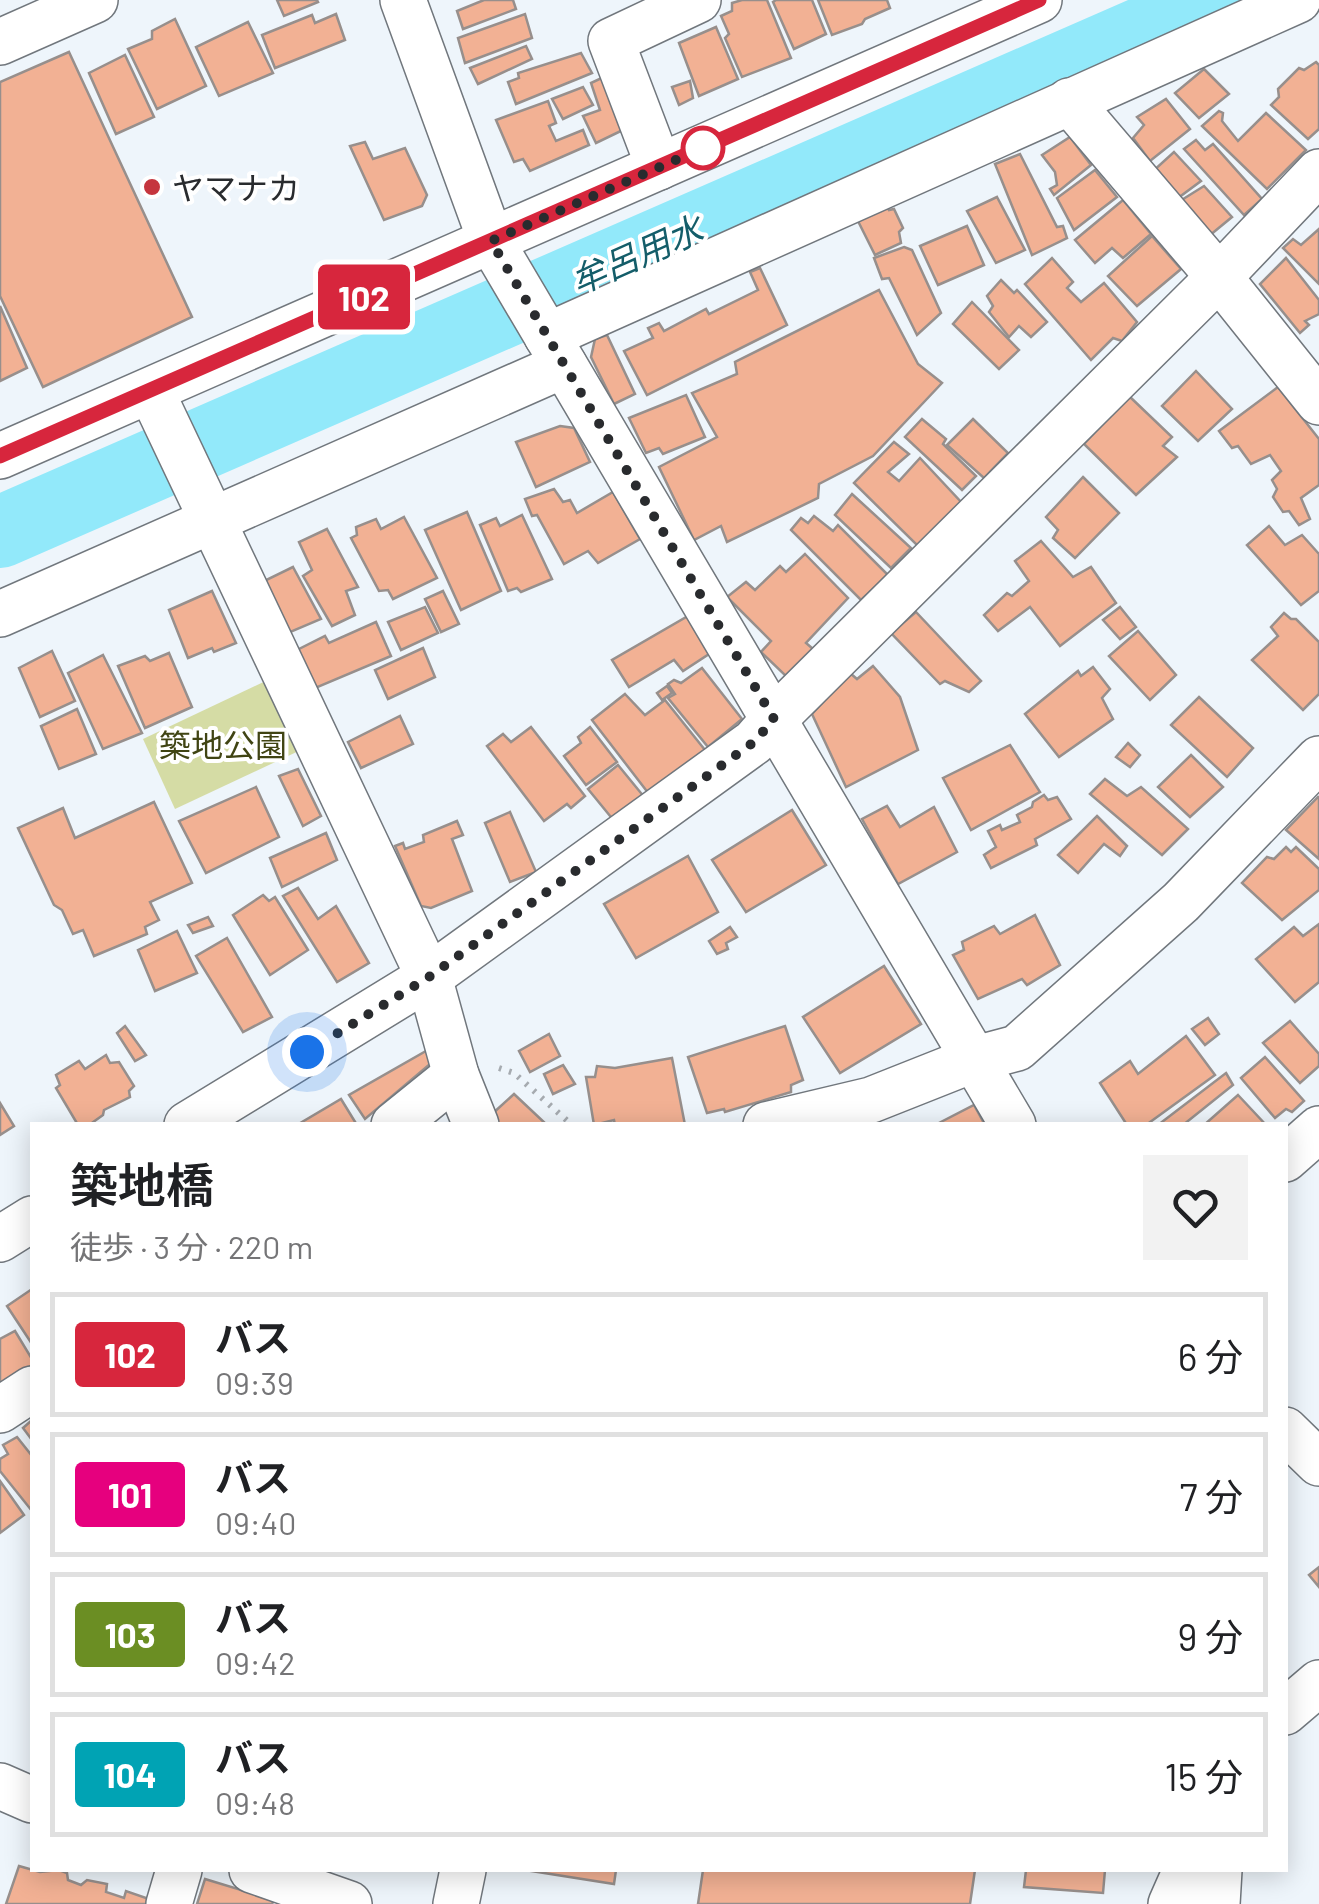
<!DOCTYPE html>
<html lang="ja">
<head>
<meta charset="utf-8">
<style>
	:root { --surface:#fff; --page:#f2f2f2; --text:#202124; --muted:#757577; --line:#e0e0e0 }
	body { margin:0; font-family:Barlow,"Noto Sans JP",sans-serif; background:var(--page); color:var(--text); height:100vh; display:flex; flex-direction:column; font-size:38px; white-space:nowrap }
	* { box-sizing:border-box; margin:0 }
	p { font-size:32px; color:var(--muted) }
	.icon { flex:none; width:55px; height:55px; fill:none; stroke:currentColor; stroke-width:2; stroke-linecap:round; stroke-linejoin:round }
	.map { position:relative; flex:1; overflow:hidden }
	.drawer { position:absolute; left:30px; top:1122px; width:1258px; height:750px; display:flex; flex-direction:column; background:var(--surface); border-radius:0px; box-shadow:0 5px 25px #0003 }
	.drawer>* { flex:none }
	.badge { padding:0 20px; border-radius:8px; font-size:35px; line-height:65px }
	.you { position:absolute; width:50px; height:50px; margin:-25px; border:8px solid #fff; border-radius:50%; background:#1a73e8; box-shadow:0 0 0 15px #1a73e833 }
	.map>.badge { position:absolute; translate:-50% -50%; box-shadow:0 0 0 5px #fff }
	.round { display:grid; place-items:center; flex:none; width:105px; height:105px; border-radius:0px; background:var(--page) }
	.head { display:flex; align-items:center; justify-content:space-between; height:170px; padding:0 40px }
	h1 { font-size:48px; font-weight:600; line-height:75px }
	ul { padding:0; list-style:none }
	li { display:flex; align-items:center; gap:30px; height:125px; margin:0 20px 15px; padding:0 20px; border:5px solid var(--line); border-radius:0px }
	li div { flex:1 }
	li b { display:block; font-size:38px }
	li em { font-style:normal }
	li .badge { min-width:110px; font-weight:700; text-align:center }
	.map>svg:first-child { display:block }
	.green { fill:#d5dca5 }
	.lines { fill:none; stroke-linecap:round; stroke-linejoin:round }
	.river { stroke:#92e9fa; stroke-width:72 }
	.building { fill:#f2b194; stroke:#978f8c; stroke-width:2.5 }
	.minor-casing { stroke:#71777d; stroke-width:48 }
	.path { stroke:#a6abb0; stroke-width:6; stroke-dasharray:2.5 8; stroke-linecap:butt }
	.minor { stroke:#fff; stroke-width:45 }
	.line-casing { stroke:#fff; stroke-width:22 }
	.line { stroke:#d7263d; stroke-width:15 }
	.walk { stroke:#292b2e; stroke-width:10; stroke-dasharray:0 18 }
	.stop-dot { fill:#fff; stroke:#d7263d; stroke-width:5 }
	.poi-dot { fill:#c5353e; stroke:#fff; stroke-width:4 }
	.labels { text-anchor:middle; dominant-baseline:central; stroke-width:8; stroke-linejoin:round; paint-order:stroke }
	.poi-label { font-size:32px; fill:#292b2e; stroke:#fff; text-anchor:start }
	.park-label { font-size:32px; fill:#404413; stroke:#fff }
	.water-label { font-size:35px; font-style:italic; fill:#145d69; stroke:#fff }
</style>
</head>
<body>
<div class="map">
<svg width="1319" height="1904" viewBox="0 0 1319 1904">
	<rect width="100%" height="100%" fill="#eef5fb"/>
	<!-- green -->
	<path class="green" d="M 270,679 L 303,749 L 175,809 L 143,739 Z"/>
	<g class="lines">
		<!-- river -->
		<path class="river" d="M 0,532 L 1218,0"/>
	</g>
	<!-- building -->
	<g class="building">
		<path d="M 277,0 L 317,0 L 318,2 L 284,16 Z"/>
		<path d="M 484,0 L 513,0 L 516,9 L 463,29 L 457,11 Z"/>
		<path d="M 742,0 L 767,0 L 791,58 L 742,77 L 725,38 L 729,34 L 721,16 L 732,11 L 732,3 Z"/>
		<path d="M 776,0 L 812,0 L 826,34 L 794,49 L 773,2 Z"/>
		<path d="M 818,0 L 887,0 L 890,8 L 865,19 L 862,24 L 832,35 Z"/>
		<path d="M 336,14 L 345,40 L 275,68 L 262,35 L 312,15 L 315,23 Z"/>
		<path d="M 525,14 L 532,38 L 465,63 L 458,38 Z"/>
		<path d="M 175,19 L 206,86 L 157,109 L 128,49 L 152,39 L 152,31 Z"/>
		<path d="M 248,22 L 273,73 L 219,96 L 196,47 Z"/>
		<path d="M 716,27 L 738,79 L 699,96 L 679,43 Z"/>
		<path d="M 526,46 L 532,59 L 478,84 L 470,68 Z"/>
		<path d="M 69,52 L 192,317 L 43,387 L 0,296 L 0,82 Z"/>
		<path d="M 581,53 L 592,73 L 516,104 L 508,82 L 519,78 L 518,73 Z"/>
		<path d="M 125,55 L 154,117 L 116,134 L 89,73 Z"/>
		<path d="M 1316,62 L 1319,65 L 1319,129 L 1308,139 L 1271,105 L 1279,97 L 1278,89 L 1299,68 L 1304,70 Z"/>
		<path d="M 1204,69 L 1229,94 L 1199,118 L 1175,93 Z"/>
		<path d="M 608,75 L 625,129 L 596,143 L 583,116 L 600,110 L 591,83 Z"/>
		<path d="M 690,81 L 693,98 L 679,105 L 672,87 Z"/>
		<path d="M 583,87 L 593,105 L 563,119 L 552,99 Z"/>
		<path d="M 1166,99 L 1190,129 L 1150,161 L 1133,138 L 1144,125 L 1137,117 Z"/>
		<path d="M 548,101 L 556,123 L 549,126 L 556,141 L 583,130 L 589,145 L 530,171 L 523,159 L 514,162 L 496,120 Z"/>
		<path d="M 1219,111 L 1223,113 L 1222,121 L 1238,141 L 1266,113 L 1306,150 L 1267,189 L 1202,126 Z"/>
		<path d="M 1070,137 L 1091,165 L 1054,195 L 1050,189 L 1057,185 L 1055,172 L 1042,155 Z"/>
		<path d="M 1196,140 L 1205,150 L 1213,144 L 1262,199 L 1244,215 L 1184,149 Z"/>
		<path d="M 365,142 L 373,159 L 405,148 L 427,195 L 422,206 L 384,220 L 350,146 Z"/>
		<path d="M 1174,152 L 1201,181 L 1178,198 L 1152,172 Z"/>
		<path d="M 1020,154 L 1057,227 L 1063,226 L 1067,238 L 1032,255 L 995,164 Z"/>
		<path d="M 1095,170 L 1117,197 L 1074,230 L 1057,198 Z"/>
		<path d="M 1204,186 L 1232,217 L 1209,236 L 1180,201 Z"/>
		<path d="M 997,197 L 1025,250 L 996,263 L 967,211 Z"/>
		<path d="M 1123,200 L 1151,234 L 1123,258 L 1112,248 L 1095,263 L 1075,240 Z"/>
		<path d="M 886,205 L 889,210 L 894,209 L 903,228 L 899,232 L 901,243 L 875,255 L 857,219 Z"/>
		<path d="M 967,226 L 984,265 L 938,285 L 920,246 Z"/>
		<path d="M 1319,229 L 1319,284 L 1283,248 L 1293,239 L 1301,245 Z"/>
		<path d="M 1152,236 L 1181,269 L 1137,306 L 1108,276 Z"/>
		<path d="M 904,247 L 912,250 L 941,313 L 917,335 L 889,278 L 882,279 L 874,258 Z"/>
		<path d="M 1052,258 L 1073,282 L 1067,288 L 1081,302 L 1104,283 L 1137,322 L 1122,341 L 1113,338 L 1091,360 L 1025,284 Z"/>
		<path d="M 1286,258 L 1319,300 L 1319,314 L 1305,321 L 1309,325 L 1300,333 L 1260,284 Z"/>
		<path d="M 760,268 L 787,325 L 647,395 L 624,351 L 653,338 L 648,328 L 659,323 L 664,331 L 706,309 L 709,314 L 758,290 L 750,272 Z"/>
		<path d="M 1001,280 L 1014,293 L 1017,290 L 1047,322 L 1031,337 L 1019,326 L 1009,337 L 989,312 L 993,306 L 987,296 Z"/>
		<path d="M 879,290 L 918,364 L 942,383 L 873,456 L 819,484 L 818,498 L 727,542 L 721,526 L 694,540 L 659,467 L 717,437 L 692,393 L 737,374 L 735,362 Z"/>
		<path d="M 972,302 L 1019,350 L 999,369 L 953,324 Z"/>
		<path d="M 0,306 L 27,368 L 0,381 Z"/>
		<path d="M 607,335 L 635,394 L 614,404 L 591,357 L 595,339 Z"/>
		<path d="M 1196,371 L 1232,409 L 1198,441 L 1162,406 Z"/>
		<path d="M 1278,387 L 1319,439 L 1319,485 L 1301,498 L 1310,519 L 1299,525 L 1289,511 L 1283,512 L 1273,497 L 1277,489 L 1272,480 L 1281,471 L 1270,455 L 1251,464 L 1238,446 L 1232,448 L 1219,431 Z"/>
		<path d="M 686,395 L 705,437 L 663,454 L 659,448 L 646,453 L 629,418 Z"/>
		<path d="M 1129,396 L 1172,437 L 1163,446 L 1177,457 L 1136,495 L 1084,444 Z"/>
		<path d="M 922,419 L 946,439 L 943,444 L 976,476 L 962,490 L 905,437 Z"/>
		<path d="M 973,419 L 1008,453 L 984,478 L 947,445 Z"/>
		<path d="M 560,426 L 574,428 L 590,462 L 536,487 L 516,442 Z"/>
		<path d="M 894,442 L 909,454 L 888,472 L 899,481 L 920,458 L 962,503 L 920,548 L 854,483 Z"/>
		<path d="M 1083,477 L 1119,513 L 1075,558 L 1053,538 L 1058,530 L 1046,517 Z"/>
		<path d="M 554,489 L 563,502 L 570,500 L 577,513 L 613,492 L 640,539 L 598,563 L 588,551 L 564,564 L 537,515 L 532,516 L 525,499 Z"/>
		<path d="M 852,494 L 911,548 L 891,568 L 835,515 Z"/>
		<path d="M 467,512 L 501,591 L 461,610 L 425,530 Z"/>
		<path d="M 522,515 L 552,579 L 521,592 L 517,588 L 508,591 L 480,525 L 496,518 L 500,526 Z"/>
		<path d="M 814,516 L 833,531 L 838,525 L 888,575 L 861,600 L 791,530 L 801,518 L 808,523 Z"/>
		<path d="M 404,517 L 437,578 L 393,599 L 388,590 L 379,591 L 351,538 L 357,535 L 356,527 L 376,519 L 381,529 Z"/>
		<path d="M 1269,526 L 1285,545 L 1302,535 L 1319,554 L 1319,591 L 1301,605 L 1247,545 Z"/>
		<path d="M 327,529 L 358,587 L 346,591 L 355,615 L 332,626 L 303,576 L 312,570 L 299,542 Z"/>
		<path d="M 1041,541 L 1073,577 L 1091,567 L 1116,603 L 1060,646 L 1030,607 L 998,631 L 984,615 L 1007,593 L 1012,596 L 1029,581 L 1015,561 Z"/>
		<path d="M 805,554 L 848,598 L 806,643 L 813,649 L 788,678 L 761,652 L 771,641 L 727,597 L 746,582 L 755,590 L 780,566 L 786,572 Z"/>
		<path d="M 293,567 L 321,619 L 288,633 L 262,582 Z"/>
		<path d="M 212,591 L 236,643 L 214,652 L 212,648 L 188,658 L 169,610 Z"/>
		<path d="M 443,591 L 459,624 L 441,632 L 425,599 Z"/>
		<path d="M 425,607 L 438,633 L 401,650 L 388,622 Z"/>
		<path d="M 1120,607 L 1136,627 L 1120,639 L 1103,620 Z"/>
		<path d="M 916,612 L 981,681 L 969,692 L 945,681 L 940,684 L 891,633 Z"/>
		<path d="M 1284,613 L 1291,619 L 1296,619 L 1319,642 L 1319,694 L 1303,710 L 1252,660 L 1278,636 L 1271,627 Z"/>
		<path d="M 688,616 L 709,654 L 683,671 L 674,660 L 629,687 L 612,660 Z"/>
		<path d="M 376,622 L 391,656 L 313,689 L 295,651 L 325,636 L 329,643 Z"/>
		<path d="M 1138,631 L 1176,675 L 1150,700 L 1109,656 Z"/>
		<path d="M 423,648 L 435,677 L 388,699 L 375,670 Z"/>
		<path d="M 52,651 L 75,701 L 40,717 L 19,668 Z"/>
		<path d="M 169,653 L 192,707 L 145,728 L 118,666 L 145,656 L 150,661 Z"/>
		<path d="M 103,655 L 142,733 L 103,749 L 68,673 Z"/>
		<path d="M 873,666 L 900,697 L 918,750 L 846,787 L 812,714 L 850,673 L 857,679 Z"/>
		<path d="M 1093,667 L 1110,689 L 1102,698 L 1113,719 L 1059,757 L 1025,714 L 1078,671 L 1081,676 Z"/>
		<path d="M 702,668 L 742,719 L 708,747 L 668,698 L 675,694 L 668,684 L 674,680 L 681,683 Z"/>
		<path d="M 667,686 L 672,693 L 662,700 L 657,693 Z"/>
		<path d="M 625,694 L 645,715 L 665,700 L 705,750 L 649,794 L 592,720 Z"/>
		<path d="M 1199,697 L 1253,748 L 1227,777 L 1171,725 Z"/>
		<path d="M 77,709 L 96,754 L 59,769 L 41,726 Z"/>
		<path d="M 400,716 L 413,744 L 361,768 L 348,742 Z"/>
		<path d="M 531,727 L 585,796 L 571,808 L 567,804 L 544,821 L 487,746 L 503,734 L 511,742 Z"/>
		<path d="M 590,727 L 617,762 L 586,785 L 564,756 L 581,743 L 578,737 Z"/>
		<path d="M 1128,743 L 1140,755 L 1130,767 L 1116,757 Z"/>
		<path d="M 1010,745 L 1040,792 L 971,830 L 943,778 Z"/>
		<path d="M 1191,755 L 1223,787 L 1190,817 L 1158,787 Z"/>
		<path d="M 618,765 L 645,798 L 615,822 L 588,789 Z"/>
		<path d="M 298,769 L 321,816 L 303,826 L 279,776 Z"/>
		<path d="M 1105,779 L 1127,796 L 1141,787 L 1188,829 L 1162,855 L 1090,794 Z"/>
		<path d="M 256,787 L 279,837 L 206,873 L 179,821 Z"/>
		<path d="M 1044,795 L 1048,800 L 1057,797 L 1071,819 L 1035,839 L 1037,845 L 991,868 L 984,855 L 996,847 L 988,831 L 1000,825 L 1002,830 L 1020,822 L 1017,815 L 1032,807 L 1033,802 Z"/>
		<path d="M 1318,797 L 1319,798 L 1319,859 L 1286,830 Z"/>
		<path d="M 154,802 L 192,883 L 150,902 L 159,920 L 145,927 L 147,934 L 94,956 L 83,930 L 73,934 L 62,910 L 54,905 L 18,828 L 63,808 L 75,838 Z"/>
		<path d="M 887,806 L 900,827 L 934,807 L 957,852 L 898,884 L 862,819 Z"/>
		<path d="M 792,810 L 826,865 L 746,912 L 712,860 Z"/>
		<path d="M 510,812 L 536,872 L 510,882 L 485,823 Z"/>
		<path d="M 1097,816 L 1127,846 L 1120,856 L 1104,844 L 1078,873 L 1058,855 Z"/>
		<path d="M 457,821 L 463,835 L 452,839 L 472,891 L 431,908 L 421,906 L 395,846 L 403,843 L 405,849 L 424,842 L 423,835 Z"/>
		<path d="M 326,833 L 337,860 L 282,887 L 270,858 Z"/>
		<path d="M 1286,847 L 1291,852 L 1296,847 L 1319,869 L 1319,890 L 1282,920 L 1242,883 L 1267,857 L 1274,859 Z"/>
		<path d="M 688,856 L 718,912 L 636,958 L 604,904 Z"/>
		<path d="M 298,888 L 318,919 L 336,906 L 369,963 L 337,982 L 283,896 Z"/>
		<path d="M 263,895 L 269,901 L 275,897 L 308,950 L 270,975 L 233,915 Z"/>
		<path d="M 1035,915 L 1060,965 L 1027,985 L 1022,979 L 978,999 L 953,955 L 964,950 L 962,942 L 994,926 L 1000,934 Z"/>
		<path d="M 208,917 L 213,926 L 193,933 L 188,925 Z"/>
		<path d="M 1319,924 L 1319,982 L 1295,1002 L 1256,959 L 1294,927 L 1303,936 Z"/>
		<path d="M 730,927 L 737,937 L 726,943 L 728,949 L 717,954 L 709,941 Z"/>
		<path d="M 177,931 L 197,973 L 155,991 L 138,950 Z"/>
		<path d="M 227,938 L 272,1017 L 243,1032 L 196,956 Z"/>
		<path d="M 884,966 L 921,1024 L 840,1073 L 803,1017 Z"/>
		<path d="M 1208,1018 L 1219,1034 L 1205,1045 L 1192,1029 Z"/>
		<path d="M 1290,1021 L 1319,1054 L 1319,1066 L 1300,1083 L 1263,1043 Z"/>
		<path d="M 125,1026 L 146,1055 L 135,1061 L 117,1033 Z"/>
		<path d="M 785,1026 L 803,1080 L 791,1085 L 791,1092 L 725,1112 L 724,1109 L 707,1113 L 688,1057 Z"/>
		<path d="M 549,1034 L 560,1056 L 530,1072 L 519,1051 Z"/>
		<path d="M 1186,1036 L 1215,1075 L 1146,1125 L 1127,1125 L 1100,1083 L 1130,1061 L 1138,1074 Z"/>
		<path d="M 426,1051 L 436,1059 L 365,1119 L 349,1095 Z"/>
		<path d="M 106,1055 L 110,1063 L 119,1062 L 134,1086 L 129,1091 L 130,1097 L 104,1110 L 103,1115 L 89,1125 L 78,1125 L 56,1088 L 60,1085 L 56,1075 L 79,1061 L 85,1069 Z"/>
		<path d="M 1265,1057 L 1304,1101 L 1292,1112 L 1286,1109 L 1275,1118 L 1241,1078 Z"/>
		<path d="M 672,1058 L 685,1125 L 615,1125 L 614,1120 L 594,1125 L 586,1077 L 595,1077 L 597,1066 L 615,1068 Z"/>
		<path d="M 563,1065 L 575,1084 L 553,1094 L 544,1074 Z"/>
		<path d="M 1226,1073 L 1233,1085 L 1183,1125 L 1158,1125 Z"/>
		<path d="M 514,1094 L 547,1125 L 494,1125 L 491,1115 Z"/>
		<path d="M 1238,1095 L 1266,1125 L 1204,1125 Z"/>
		<path d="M 341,1099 L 357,1125 L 297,1125 Z"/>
		<path d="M 0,1103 L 14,1126 L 0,1135 Z"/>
		<path d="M 974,1105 L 985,1125 L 935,1125 Z"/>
		<path d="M 32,1289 L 32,1344 L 7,1306 Z"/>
		<path d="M 15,1331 L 32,1359 L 32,1365 L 0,1386 L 0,1339 Z"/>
		<path d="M 32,1420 L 32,1440 L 23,1428 Z"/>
		<path d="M 17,1437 L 32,1456 L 32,1511 L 0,1471 L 0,1459 L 8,1454 L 3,1445 Z"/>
		<path d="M 0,1481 L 24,1515 L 0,1533 Z"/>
		<path d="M 1319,1567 L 1319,1587 L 1309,1575 Z"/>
		<path d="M 19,1866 L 40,1872 L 59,1870 L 67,1873 L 68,1880 L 81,1885 L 87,1880 L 107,1884 L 106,1892 L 124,1898 L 126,1891 L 149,1899 L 147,1904 L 6,1904 Z"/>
		<path d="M 525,1870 L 616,1870 L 614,1884 Z"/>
		<path d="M 703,1870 L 975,1870 L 970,1904 L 698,1904 Z"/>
		<path d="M 1026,1870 L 1105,1870 L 1103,1893 L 1024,1887 Z"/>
		<path d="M 205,1879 L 274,1900 L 272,1904 L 197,1904 Z"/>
	</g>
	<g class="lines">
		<defs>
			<g id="minor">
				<path d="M 403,0 L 491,241 L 1013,1125"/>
				<path d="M 0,42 L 95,0"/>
				<path d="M 1069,101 L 1219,277 L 1319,402"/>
				<path d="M 659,167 L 611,41 L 698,0"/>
				<path d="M 547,336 L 1298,0"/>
				<path d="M 151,391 L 429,977 L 456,1075 L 476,1125"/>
				<path d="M 0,456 L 1039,0"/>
				<path d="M 0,614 L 564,365"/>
				<path d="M 187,1125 L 429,977 L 754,742 L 774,719 L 1219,277 L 1319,172"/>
				<path d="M 394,1125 L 456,1075"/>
				<path d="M 766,1125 L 871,1100 L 972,1060 L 1017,1048 L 1181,902 L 1319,759"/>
				<path d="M 1285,1159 L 1319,1129"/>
				<path d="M 0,1239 L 32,1219"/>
				<path d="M 0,1410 L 32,1389"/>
				<path d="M 1285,1430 L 1319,1463"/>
				<path d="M 1285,1712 L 1319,1683"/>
				<path d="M 0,1786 L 32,1800"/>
				<path d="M 252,1870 L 349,1904"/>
				<path d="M 169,1904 L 179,1870"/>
				<path d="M 456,1904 L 463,1870"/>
				<path d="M 1171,1904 L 1186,1870"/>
				<path d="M 1217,1904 L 1219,1870"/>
			</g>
		</defs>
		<!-- minor casing -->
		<use href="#minor" class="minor-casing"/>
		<!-- path -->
		<path class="path" d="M 499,1068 L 514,1073 L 572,1125"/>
		<!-- minor -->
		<use href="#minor" class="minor"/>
	</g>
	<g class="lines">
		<defs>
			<path id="line" d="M 0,456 L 1039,0"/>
		</defs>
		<!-- line casing -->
		<use href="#line" class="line-casing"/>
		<!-- line -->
		<use href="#line" class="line"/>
		<!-- walk -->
		<path class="walk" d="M 307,1052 L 429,977 L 754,742 L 774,719 L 491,241 L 703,148"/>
	</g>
	<!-- markers -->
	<circle class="stop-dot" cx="703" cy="148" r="20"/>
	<circle class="poi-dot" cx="152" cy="187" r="10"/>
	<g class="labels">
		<!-- poi labels -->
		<g class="poi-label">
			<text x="172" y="187">ヤマナカ</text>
		</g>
		<!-- park labels -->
		<g class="park-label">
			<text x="223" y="744">築地公園</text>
		</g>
		<!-- water labels -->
		<g class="water-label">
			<text transform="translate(636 254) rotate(-24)">牟呂用水</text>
		</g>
	</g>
</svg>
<div class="you" style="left:307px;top:1052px"></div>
<b class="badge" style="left:364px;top:297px;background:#d7263d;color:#fff">102</b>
<section class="drawer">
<div class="head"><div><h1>築地橋</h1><p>徒歩 · 3 分 · 220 m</p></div><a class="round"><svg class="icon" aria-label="heart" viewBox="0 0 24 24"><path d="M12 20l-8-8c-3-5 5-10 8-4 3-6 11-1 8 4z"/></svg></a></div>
<ul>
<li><span class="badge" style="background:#d7263d;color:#fff">102</span><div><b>バス</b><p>09:39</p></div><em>6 分</em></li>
<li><span class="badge" style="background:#e6007e;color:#fff">101</span><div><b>バス</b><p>09:40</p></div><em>7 分</em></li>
<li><span class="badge" style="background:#6b8e23;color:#fff">103</span><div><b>バス</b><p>09:42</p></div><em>9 分</em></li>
<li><span class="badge" style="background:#00a3b4;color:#fff">104</span><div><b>バス</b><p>09:48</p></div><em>15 分</em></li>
</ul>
</section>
</div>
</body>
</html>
